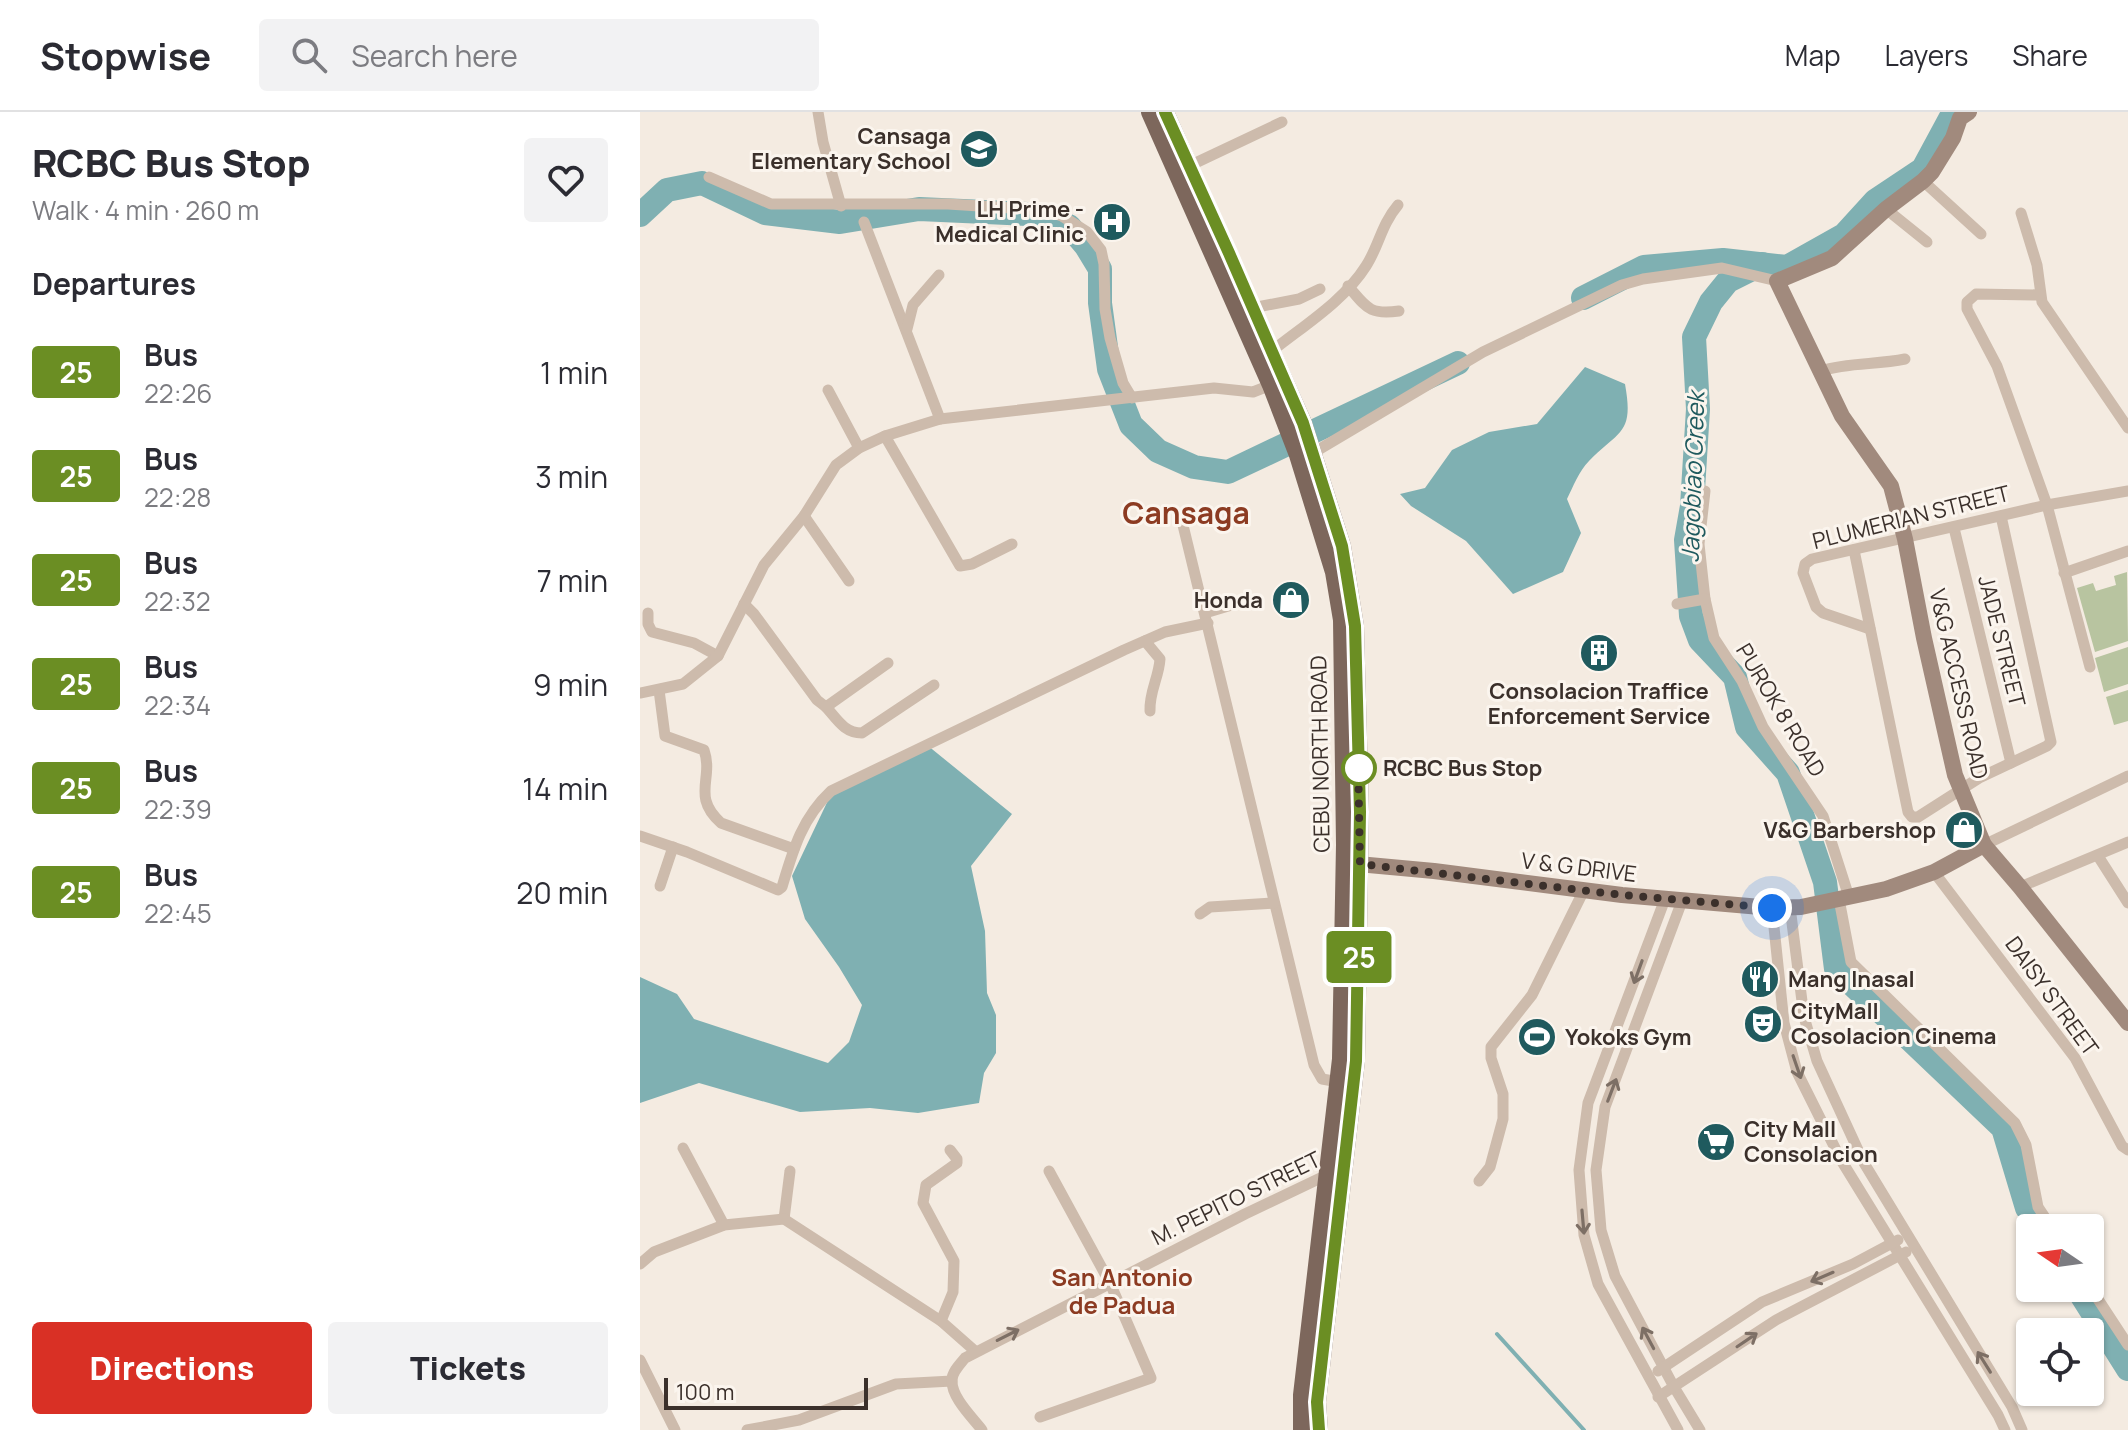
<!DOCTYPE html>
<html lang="en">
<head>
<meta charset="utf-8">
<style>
	:root { --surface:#fff; --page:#f2f2f3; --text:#2b2b33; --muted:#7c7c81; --line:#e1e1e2; --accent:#d93025 }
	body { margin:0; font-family:Manrope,sans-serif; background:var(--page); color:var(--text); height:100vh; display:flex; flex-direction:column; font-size:30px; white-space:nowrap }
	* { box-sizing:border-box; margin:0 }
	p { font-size:26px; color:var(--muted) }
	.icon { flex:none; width:44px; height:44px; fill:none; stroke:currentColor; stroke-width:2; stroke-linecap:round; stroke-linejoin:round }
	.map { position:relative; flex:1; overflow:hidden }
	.panel { display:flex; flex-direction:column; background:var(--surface); width:640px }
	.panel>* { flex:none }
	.badge { padding:0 16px; border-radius:6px; font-size:28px; line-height:52px }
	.needle { width:52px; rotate:283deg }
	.buttons { position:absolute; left:1376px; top:1102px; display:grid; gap:16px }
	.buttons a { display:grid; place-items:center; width:88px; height:88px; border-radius:8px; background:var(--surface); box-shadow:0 2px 6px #0004; font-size:40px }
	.scale { position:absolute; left:24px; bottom:20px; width:204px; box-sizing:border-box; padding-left:8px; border:4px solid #3b302b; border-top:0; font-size:22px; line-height:28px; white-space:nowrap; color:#3b302b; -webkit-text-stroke:6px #fbf5ee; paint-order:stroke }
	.you { position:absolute; width:40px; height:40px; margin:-20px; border:6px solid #fff; border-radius:50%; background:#1a73e8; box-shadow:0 0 0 12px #1a73e833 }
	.map>.badge { position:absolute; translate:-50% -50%; box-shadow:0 0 0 4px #fff }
	h2 { padding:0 32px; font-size:30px; line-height:72px }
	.round { display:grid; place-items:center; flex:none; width:84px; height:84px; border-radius:8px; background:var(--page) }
	.head { display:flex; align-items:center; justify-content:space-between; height:136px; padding:0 32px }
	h1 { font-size:38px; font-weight:800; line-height:60px }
	.primary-button { display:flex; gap:16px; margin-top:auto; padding:16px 32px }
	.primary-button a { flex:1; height:92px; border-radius:8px; background:var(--accent); color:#fff; font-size:32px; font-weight:800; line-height:92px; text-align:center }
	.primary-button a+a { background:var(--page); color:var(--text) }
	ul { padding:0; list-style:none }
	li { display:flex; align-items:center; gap:24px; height:104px; padding:0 32px }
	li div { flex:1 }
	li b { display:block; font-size:30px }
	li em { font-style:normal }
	li .badge { min-width:88px; font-weight:700; text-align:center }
	header { display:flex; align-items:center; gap:48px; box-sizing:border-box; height:112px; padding:0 40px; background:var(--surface); border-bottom:2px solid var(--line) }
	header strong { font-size:38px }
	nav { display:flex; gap:44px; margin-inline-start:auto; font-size:28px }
	.search { width:560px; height:72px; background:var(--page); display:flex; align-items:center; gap:20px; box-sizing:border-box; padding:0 28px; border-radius:8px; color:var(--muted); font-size:30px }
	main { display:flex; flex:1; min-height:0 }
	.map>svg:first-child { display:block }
	.green { fill:#b8c4a0 }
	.water { fill:#7fb0b2 }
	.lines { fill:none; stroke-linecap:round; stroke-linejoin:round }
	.stream { stroke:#7fb0b2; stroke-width:4 }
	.river { stroke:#7fb0b2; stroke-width:24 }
	.street { stroke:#cdbbac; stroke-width:11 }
	.secondary { stroke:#a18a7d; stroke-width:16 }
	.primary { stroke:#7d675c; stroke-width:18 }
	.oneway { stroke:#7d6f65 }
	.line-casing { stroke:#fff; stroke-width:18 }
	.line { stroke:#6b8e23; stroke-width:12 }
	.walk { stroke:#3b302b; stroke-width:8; stroke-dasharray:0 14.4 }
	.stop-dot { fill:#fff; stroke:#6b8e23; stroke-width:4 }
	.labels { text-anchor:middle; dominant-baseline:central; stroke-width:6; stroke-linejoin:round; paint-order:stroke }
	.poi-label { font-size:22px; font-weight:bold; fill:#3b302b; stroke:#fbf5ee; text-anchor:end }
	.street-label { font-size:22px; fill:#3b302b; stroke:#fbf5ee }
	.stop-label { font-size:22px; font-weight:bold; fill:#3b302b; stroke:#fbf5ee; text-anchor:start }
	.water-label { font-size:24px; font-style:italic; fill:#1f5a5e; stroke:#fbf5ee }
	.neighbourhood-label { font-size:24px; font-weight:bold; fill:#8c3b22; stroke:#fbf5ee }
	.district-label { font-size:30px; font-weight:bold; fill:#8c3b22; stroke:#fbf5ee }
</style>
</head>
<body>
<header>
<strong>Stopwise</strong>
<div class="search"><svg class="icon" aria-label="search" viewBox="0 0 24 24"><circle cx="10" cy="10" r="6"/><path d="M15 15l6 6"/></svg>Search here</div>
<nav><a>Map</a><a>Layers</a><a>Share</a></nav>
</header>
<main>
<section class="panel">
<div class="head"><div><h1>RCBC Bus Stop</h1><p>Walk · 4 min · 260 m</p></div><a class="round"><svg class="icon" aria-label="heart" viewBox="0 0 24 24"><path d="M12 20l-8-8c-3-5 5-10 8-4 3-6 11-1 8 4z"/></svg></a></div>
<h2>Departures</h2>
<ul>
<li><span class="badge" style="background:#6b8e23;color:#fff">25</span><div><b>Bus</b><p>22:26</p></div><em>1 min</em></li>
<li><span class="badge" style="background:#6b8e23;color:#fff">25</span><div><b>Bus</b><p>22:28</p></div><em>3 min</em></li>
<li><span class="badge" style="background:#6b8e23;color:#fff">25</span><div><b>Bus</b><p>22:32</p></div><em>7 min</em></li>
<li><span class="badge" style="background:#6b8e23;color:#fff">25</span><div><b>Bus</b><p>22:34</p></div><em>9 min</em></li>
<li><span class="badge" style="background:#6b8e23;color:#fff">25</span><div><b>Bus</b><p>22:39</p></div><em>14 min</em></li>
<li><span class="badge" style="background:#6b8e23;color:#fff">25</span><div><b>Bus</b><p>22:45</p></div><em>20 min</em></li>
</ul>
<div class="primary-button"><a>Directions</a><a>Tickets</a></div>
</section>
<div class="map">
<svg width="1488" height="1318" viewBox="0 0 1488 1318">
	<rect width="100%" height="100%" fill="#f4ebe1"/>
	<!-- green -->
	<g class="green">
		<path d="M 1487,460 L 1488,529 L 1455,540 L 1437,476 L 1453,471 L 1456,479 L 1476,473 L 1474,464 Z"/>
		<path d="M 1488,535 L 1488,572 L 1464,580 L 1455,546 Z"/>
		<path d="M 1488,578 L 1488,609 L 1474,613 L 1466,585 Z"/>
	</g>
	<!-- water -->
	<g class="water">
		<path d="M 945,255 L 985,272 C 994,322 980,318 949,349 C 939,359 933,375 927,387 L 941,421 L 923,460 L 873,482 L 826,429 L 771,394 L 760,382 L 785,376 L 812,338 L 849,320 L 897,312 Z"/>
		<path d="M 287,633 L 372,702 L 331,754 L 345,819 L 347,881 L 356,903 L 356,941 L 344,961 L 339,991 L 278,1001 L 230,996 L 160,1000 L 59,971 L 0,991 L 0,865 L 37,882 L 54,907 L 188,951 L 209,930 L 222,893 L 199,855 L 165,807 L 152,764 L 192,680 Z"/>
	</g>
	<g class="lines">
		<!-- stream -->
		<path class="stream" d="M 857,1222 L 944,1318"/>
		<!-- river -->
		<g class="river">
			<path d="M 0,103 L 27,78 L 62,71 L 125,101 L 200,110 L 279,97 L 387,102 L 429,114 L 446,134 L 460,157 L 460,191 L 469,257 L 491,313 L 518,339 L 554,355 L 588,360 L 818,251"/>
			<path d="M 1122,152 L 1088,169 L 1071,190 L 1054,225 L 1058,297 L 1052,394 L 1046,428 L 1051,504 L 1060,528 L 1095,565 L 1107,615 L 1148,661 L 1185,770 L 1196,857 L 1363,1016 L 1387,1096 L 1400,1116"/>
			<path d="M 943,186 L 1004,155 L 1083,148 L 1147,155 L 1204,123 L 1235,89 L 1283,57 L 1311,5 L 1318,0"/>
			<path d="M 1437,1176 L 1488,1257"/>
		</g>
		<!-- street -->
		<g class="street">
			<path d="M 178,0 L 183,30 L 201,94"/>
			<path d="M 549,54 L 642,10"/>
			<path d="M 69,65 L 131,92 L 308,92 L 404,98 L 422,104 L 447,120 L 461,138 L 464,152 L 465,197 L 470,226 L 483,271 L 492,286"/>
			<path d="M 1283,69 L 1341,122"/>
			<path d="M 1246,97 L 1287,130"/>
			<path d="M 1381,101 L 1397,153 L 1402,190 L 1488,316"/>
			<path d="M 224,110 L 300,307"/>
			<path d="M 708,174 C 727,196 729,203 759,199"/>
			<path d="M 1400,183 L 1336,182 L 1327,190 L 1327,197 L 1357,254 L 1407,393 L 1450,555"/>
			<path d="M 612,196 L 659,187 L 680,177"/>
			<path d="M 267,217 L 273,193 L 299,163"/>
			<path d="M 632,239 C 663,214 704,189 726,154 C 739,134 741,113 758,93"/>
			<path d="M 1181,259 C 1208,250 1237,253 1265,247"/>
			<path d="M 188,278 L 219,336"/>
			<path d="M 245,324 L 320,454 L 332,452 L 372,432"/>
			<path d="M 673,341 L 843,240 L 982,173 L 1003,167 L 1082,156 L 1137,169"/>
			<path d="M 1065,379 L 1059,432 L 1065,487 L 1074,526 L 1102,569 L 1123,615 L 1183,704 L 1209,785"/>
			<path d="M 164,404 L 209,469"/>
			<path d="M 541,405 L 674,953 L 682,967 L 699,970"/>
			<path d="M 1314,416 L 1371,651"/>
			<path d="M 1214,438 L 1268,700 L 1272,705 L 1278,705 L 1339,666 L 1407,634 L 1411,630 L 1361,404"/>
			<path d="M 1424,461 L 1488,439"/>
			<path d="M 104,492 L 114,502 L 177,588 L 186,595 L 248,551"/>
			<path d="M 1037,492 L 1065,487"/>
			<path d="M 8,501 L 8,512 L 12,520 L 54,531 L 78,544"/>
			<path d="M 565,501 L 605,489"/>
			<path d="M 1230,517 L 1183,501 L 1176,495 L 1163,461 L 1165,452 L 1172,447 L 1407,393 L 1488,379"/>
			<path d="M 505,529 L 520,547 C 519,565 509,580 510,599"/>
			<path d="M 19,578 L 25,624 L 64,638 C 74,667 51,684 81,711 L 154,737"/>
			<path d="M 0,581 L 43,572 L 78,544 L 124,453 L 164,404 L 196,353 L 219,336 L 245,324 L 300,307 L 574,276 L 613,280 L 631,273"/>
			<path d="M 186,595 C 197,607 204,621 222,621 L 294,573"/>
			<path d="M 0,724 L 47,740 L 138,778 L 142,775 C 153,738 162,706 191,679 L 484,538 L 525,520 L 568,511"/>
			<path d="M 1344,733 L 1488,664"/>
			<path d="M 1458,744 L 1488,791"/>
			<path d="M 1294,760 L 1435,946 L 1482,1034 L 1488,1038"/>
			<path d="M 20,774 L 33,735"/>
			<path d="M 1380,775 L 1488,730"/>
			<path d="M 1025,787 L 948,991 L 939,1058 L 944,1123 L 958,1172 L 1038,1318"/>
			<path d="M 1199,787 L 1211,850 L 1375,1011 L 1386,1033 L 1398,1095 L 1412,1116"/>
			<path d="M 1042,789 L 965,995 L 956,1058 L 961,1118 L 975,1164 L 1034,1275 L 1060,1318"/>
			<path d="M 1150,795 L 1164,905 L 1177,949 L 1224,1051 L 1372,1295 L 1382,1318"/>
			<path d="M 1132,796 L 1144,911 L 1157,960 L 1201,1048 L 1358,1303 L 1365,1318"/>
			<path d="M 560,802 L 570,795 L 634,791"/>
			<path d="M 43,1036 L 84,1113"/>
			<path d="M 839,1069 L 850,1055 L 863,1007 L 863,982 L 851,946 L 851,935 L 892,883 L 944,778"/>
			<path d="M 144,1107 L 150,1059"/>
			<path d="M 0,1152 L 14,1140 L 84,1113 L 144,1107 L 301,1209 L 335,1239"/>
			<path d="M 1450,1175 L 1488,1233"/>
			<path d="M 301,1209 L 313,1180 L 314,1149 L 283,1091 L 286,1073 L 317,1051 L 317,1047 L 310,1038"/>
			<path d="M 0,1248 L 35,1318"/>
			<path d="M 1018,1259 L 1122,1190 L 1213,1152 L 1258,1128"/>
			<path d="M 1018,1285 L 1136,1208 L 1266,1140"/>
			<path d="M 400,1305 L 511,1266 L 470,1171 L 409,1059"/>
			<path d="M 107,1318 L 159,1308 L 256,1272 L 312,1269"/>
			<path d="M 342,1318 C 332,1305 311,1285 312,1268 C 312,1260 320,1252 325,1246 L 605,1102 L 691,1061"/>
		</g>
		<!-- secondary -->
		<g class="secondary">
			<path d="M 1329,0 L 1320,6 L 1313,26 L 1292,60 L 1283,69 L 1246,97 L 1192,146 L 1137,169 L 1202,304 L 1251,374 L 1265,427 L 1284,526 L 1315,663 L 1344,733 L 1380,775 L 1488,911"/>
			<path d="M 707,751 L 794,759 L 982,783 L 1132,796 L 1161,795 L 1246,777 L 1294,760 L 1344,733"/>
		</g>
		<!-- primary -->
		<g class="primary">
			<path d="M 510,0 L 631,273 L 658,343 L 694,460 L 702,508 L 705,733 L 701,947 L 662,1283 L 662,1318"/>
			<path d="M 525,0 L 663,311 L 702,434 L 715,514 L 720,700 L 716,949 L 677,1290 L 679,1318"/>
		</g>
	</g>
	<!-- one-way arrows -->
	<defs><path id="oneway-shaft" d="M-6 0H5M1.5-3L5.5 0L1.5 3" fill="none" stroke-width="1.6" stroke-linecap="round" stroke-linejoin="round" transform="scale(2)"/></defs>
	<g class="oneway">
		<use href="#oneway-shaft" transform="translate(998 860) rotate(110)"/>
		<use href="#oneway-shaft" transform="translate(1157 955) rotate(71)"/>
		<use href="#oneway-shaft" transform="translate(972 978) rotate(-69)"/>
		<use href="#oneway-shaft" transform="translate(943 1110) rotate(85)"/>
		<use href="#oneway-shaft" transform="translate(1182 1165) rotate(157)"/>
		<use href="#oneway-shaft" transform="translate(368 1223) rotate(-27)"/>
		<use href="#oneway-shaft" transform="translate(1008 1226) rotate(-118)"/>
		<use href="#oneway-shaft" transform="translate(1107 1228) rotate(-34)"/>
		<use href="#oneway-shaft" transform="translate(1344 1250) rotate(-122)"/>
	</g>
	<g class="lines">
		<defs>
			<path id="line" d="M 525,0 L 589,141 L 663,311 L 702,434 L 715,514 L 720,700 L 716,949 L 677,1290 L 679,1318"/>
		</defs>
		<!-- line casing -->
		<use href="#line" class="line-casing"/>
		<!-- line -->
		<use href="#line" class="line"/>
		<!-- walk -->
		<path class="walk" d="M 719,656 L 718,645 L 720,752 L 982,783 L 1132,796"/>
	</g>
	<!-- icons -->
	<defs>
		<symbol id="school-disc" viewBox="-11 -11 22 22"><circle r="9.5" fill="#1f5a5e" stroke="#fbf5ee"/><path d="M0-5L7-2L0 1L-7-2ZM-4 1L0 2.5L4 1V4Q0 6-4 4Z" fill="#fff"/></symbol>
		<symbol id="hospital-disc" viewBox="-11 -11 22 22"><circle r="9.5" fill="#1f5a5e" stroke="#fbf5ee"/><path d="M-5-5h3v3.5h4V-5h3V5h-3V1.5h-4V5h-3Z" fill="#fff"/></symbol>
		<symbol id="shop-disc" viewBox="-11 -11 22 22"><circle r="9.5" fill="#1f5a5e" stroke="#fbf5ee"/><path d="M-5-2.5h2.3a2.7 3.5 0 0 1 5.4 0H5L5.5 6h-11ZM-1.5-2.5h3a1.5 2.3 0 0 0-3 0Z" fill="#fff"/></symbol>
		<symbol id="building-disc" viewBox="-11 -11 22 22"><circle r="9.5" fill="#1f5a5e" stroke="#fbf5ee"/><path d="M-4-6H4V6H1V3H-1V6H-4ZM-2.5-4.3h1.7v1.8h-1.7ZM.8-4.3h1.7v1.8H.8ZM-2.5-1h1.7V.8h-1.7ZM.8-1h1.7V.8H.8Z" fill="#fff"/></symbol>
		<symbol id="restaurant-disc" viewBox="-11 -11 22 22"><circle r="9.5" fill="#1f5a5e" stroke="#fbf5ee"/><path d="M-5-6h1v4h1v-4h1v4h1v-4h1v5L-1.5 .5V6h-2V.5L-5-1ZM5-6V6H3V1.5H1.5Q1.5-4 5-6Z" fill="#fff"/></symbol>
		<symbol id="theatre-disc" viewBox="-11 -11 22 22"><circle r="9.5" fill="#1f5a5e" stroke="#fbf5ee"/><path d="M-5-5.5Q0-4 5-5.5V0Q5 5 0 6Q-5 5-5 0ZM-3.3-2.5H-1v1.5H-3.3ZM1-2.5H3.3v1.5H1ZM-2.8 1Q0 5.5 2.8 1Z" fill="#fff"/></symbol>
		<symbol id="stadium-disc" viewBox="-11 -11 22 22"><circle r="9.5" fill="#1f5a5e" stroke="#fbf5ee"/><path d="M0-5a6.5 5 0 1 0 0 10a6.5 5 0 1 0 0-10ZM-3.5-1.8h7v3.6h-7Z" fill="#fff"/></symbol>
		<symbol id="supermarket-disc" viewBox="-11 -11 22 22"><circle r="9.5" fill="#1f5a5e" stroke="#fbf5ee"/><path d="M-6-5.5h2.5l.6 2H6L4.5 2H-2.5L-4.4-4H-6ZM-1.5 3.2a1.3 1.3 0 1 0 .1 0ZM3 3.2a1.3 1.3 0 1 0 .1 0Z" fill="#fff"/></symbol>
	</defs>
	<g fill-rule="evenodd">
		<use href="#school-disc" x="317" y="15" width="44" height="44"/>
		<use href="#hospital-disc" x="450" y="88" width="44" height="44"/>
		<use href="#shop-disc" x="629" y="466" width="44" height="44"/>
		<use href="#building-disc" x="937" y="519" width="44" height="44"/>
		<use href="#shop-disc" x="1302" y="696" width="44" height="44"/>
		<use href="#restaurant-disc" x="1098" y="845" width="44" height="44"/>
		<use href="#theatre-disc" x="1101" y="890" width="44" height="44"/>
		<use href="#stadium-disc" x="875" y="903" width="44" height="44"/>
		<use href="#supermarket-disc" x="1054" y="1008" width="44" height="44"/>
	</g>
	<!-- markers -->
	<circle class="stop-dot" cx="719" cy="656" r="16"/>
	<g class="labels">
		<!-- poi labels -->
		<g class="poi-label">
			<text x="311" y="24">Cansaga<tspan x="311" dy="25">Elementary School</tspan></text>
			<text x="444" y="97">LH Prime -<tspan x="444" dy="25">Medical Clinic</tspan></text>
			<text x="623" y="488">Honda</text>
			<text x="959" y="579" text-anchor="middle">Consolacion Traffice<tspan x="959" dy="25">Enforcement Service</tspan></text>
			<text x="1296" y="718">V&amp;G Barbershop</text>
			<text x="1148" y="867" text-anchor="start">Mang Inasal</text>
			<text x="1151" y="899" text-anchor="start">CityMall<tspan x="1151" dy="25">Cosolacion Cinema</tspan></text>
			<text x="925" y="925" text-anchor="start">Yokoks Gym</text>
			<text x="1104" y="1017" text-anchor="start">City Mall<tspan x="1104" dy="25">Consolacion</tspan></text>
		</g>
		<!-- street labels -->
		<g class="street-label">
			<text transform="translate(1271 405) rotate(-14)">PLUMERIAN STREET</text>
			<text transform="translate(1362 529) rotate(76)">JADE STREET</text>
			<text transform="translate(1319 572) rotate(77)">V&amp;G ACCESS ROAD</text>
			<text transform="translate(1141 598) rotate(59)">PUROK 8 ROAD</text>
			<text transform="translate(680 642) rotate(-91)">CEBU NORTH ROAD</text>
			<text transform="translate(939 755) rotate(7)">V &amp; G DRIVE</text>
			<text transform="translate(1412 884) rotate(54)">DAISY STREET</text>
			<text transform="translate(596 1086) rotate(-26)">M. PEPITO STREET</text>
		</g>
		<!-- stop labels -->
		<g class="stop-label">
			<text x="743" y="656">RCBC Bus Stop</text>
		</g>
		<!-- water labels -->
		<g class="water-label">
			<text transform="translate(1052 365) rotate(-88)">Jagobiao Creek</text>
		</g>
		<!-- neighbourhood labels -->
		<g class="neighbourhood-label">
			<text x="482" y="1164">San Antonio<tspan x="482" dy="28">de Padua</tspan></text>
		</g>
		<!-- district labels -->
		<g class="district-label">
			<text x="546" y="400">Cansaga</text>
		</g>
	</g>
</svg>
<div class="buttons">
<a><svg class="needle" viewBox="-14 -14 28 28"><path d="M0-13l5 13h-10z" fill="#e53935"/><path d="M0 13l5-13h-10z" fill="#7c7c81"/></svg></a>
<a><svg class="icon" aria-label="locate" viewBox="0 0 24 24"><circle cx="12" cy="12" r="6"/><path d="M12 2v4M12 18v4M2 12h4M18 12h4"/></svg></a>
</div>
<div class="scale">100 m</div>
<div class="you" style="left:1132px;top:796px"></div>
<b class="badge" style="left:719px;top:845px;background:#6b8e23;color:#fff">25</b>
</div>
</main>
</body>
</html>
